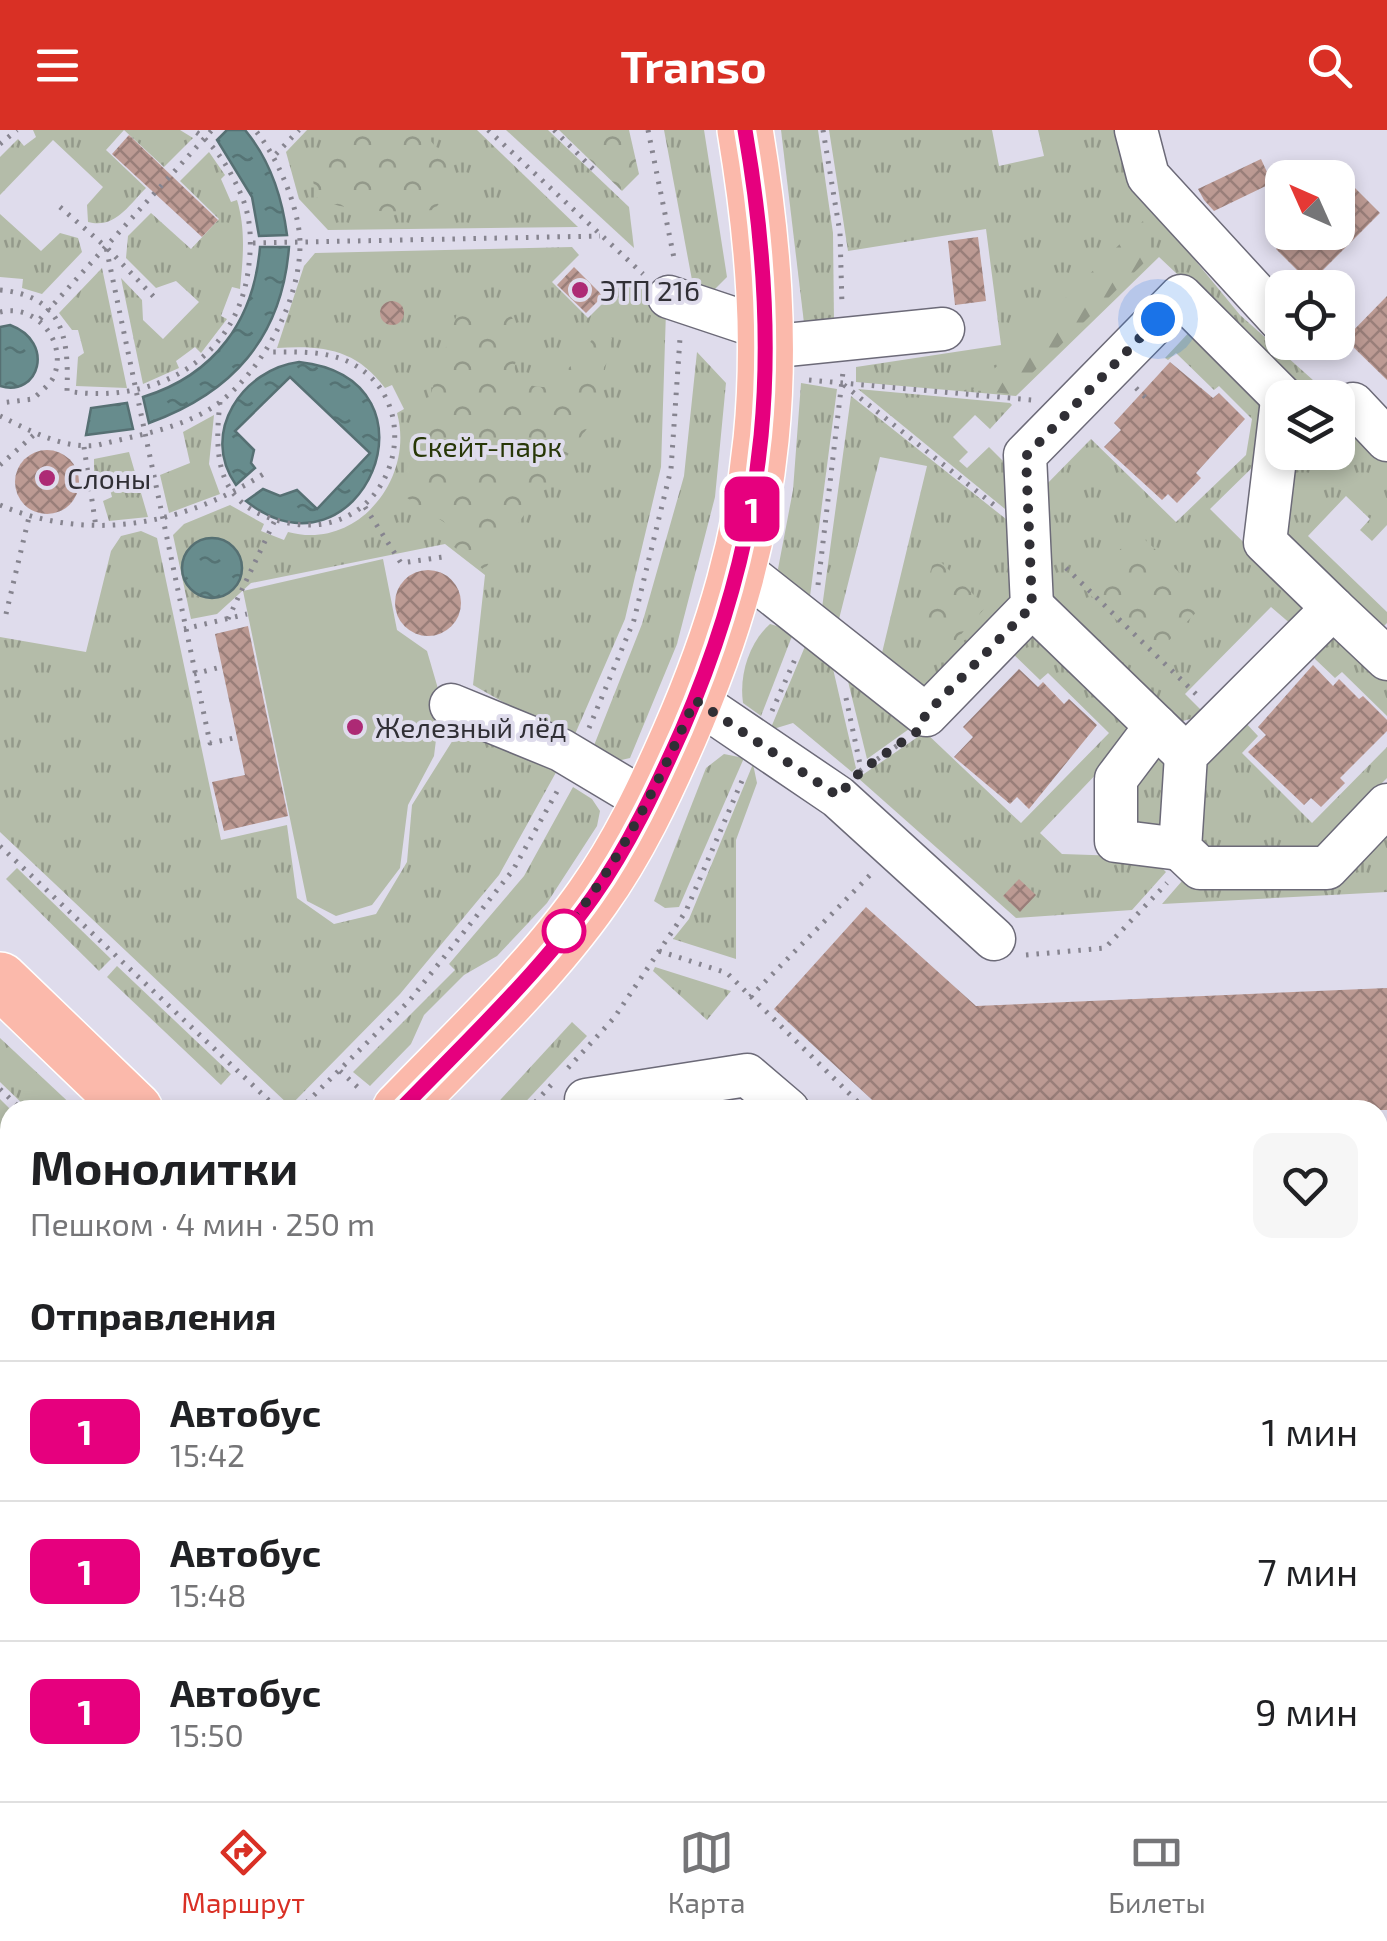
<!DOCTYPE html>
<html lang="ru">
<head>
<meta charset="utf-8">
<style>
	:root { --surface:#fff; --page:#f6f6f6; --text:#202124; --muted:#757577; --line:#e0e0e0; --accent:#d93025 }
	body { margin:0; font-family:"Exo 2",sans-serif; background:var(--page); color:var(--text); height:100vh; display:flex; flex-direction:column; font-size:38px; white-space:nowrap }
	* { box-sizing:border-box; margin:0 }
	p { font-size:32px; color:var(--muted) }
	.icon { flex:none; width:55px; height:55px; fill:none; stroke:currentColor; stroke-width:2; stroke-linecap:round; stroke-linejoin:round }
	.map { position:relative; flex:1; overflow:hidden }
	.sheet { position:absolute; left:0px; top:970px; width:1388px; height:702px; display:flex; flex-direction:column; background:var(--surface); border-radius:30px 30px 0 0; box-shadow:0 5px 15px #0003 }
	.sheet>* { flex:none }
	.badge { padding:0 20px; border-radius:15px; font-size:35px; line-height:65px }
	.needle { width:65px; rotate:315deg }
	.controls { position:absolute; left:1265px; top:30px; display:grid; gap:20px }
	.controls a { display:grid; place-items:center; width:90px; height:90px; border-radius:20px; background:var(--surface); box-shadow:0 5px 15px #0003; font-size:50px }
	.you { position:absolute; width:50px; height:50px; margin:-25px; border:8px solid #fff; border-radius:50%; background:#1a73e8; box-shadow:0 0 0 15px #1a73e833 }
	.map>.badge { position:absolute; translate:-50% -50%; box-shadow:0 0 0 5px #fff }
	h2 { padding:0 30px; font-size:38px; line-height:90px }
	.round { display:grid; place-items:center; flex:none; width:105px; height:105px; border-radius:20px; background:var(--page) }
	.head { display:flex; align-items:center; justify-content:space-between; height:170px; padding:0 30px }
	h1 { font-size:48px; font-weight:700; line-height:75px }
	ul { padding:0; list-style:none }
	li { display:flex; align-items:center; gap:30px; height:140px; padding:0 30px; border-top:2px solid var(--line) }
	li div { flex:1 }
	li b { display:block; font-size:38px }
	li em { font-style:normal }
	li .badge { min-width:110px; font-weight:700; text-align:center }
	header { display:flex; justify-content:space-between; align-items:center; height:130px; padding:0 30px; background:var(--accent); color:#fff; font-size:45px; font-weight:700 }
	.menu { display:flex; justify-content:space-around; align-items:center; height:140px; border-top:2px solid var(--line); background:var(--surface); font-size:28px; color:var(--muted) }
	.menu a { display:grid; justify-items:center; gap:5px }
	.menu .selected { color:var(--accent) }
	.map>svg:first-child { display:block }
	.grass { fill:url(#grass-tufts) }
	.forest { fill:url(#forest-firs) }
	.park { fill:url(#park-crowns) }
	.garden { fill:#b4bca9 }
	.water { fill:url(#water-ripples); stroke:#567073; stroke-width:2.5 }
	.building { fill:url(#building-cross-hatch) }
	.lines { fill:none; stroke-linecap:round; stroke-linejoin:round }
	.minor-casing { stroke:#6c6a78; stroke-width:45 }
	.major-casing { stroke:#fff; stroke-width:58 }
	.path { stroke:#86848f; stroke-width:5; stroke-dasharray:2.5 8; stroke-linecap:butt }
	.minor { stroke:#fff; stroke-width:42 }
	.major { stroke:#fbb9ab; stroke-width:55 }
	.line-casing { stroke:#fff; stroke-width:22 }
	.line { stroke:#e6007e; stroke-width:15 }
	.walk { stroke:#302f35; stroke-width:10; stroke-dasharray:0 18 }
	.poi-dot { fill:#ad2a75; stroke:#dfdcec; stroke-width:4 }
	.stop-dot { fill:#fff; stroke:#e6007e; stroke-width:5 }
	.labels { text-anchor:middle; dominant-baseline:central; stroke-width:8; stroke-linejoin:round; paint-order:stroke }
	.poi-label { font-size:28px; fill:#302f35; stroke:#dfdcec; text-anchor:start }
	.park-label { font-size:28px; fill:#283707; stroke:#dfdcec }
</style>
</head>
<body>
<header><svg class="icon" aria-label="menu" viewBox="0 0 24 24"><path d="M4 6h16M4 12h16M4 18h16"/></svg>Transo<svg class="icon" aria-label="search" viewBox="0 0 24 24"><circle cx="10" cy="10" r="6"/><path d="M15 15l6 6"/></svg></header>
<div class="map">
<svg width="1387" height="1671" viewBox="0 0 1387 1671">
	<defs>
		<pattern id="grass-tufts" width="24" height="20" patternUnits="userSpaceOnUse" patternTransform="scale(2.5)"><rect width="24" height="20" fill="#b4bca9"/><path d="M3 7l-1-3M5 7V3M7 7l1-3M15 17l-1-3M17 17v-4M19 17l1-3" fill="none" stroke="#93998a"/></pattern>
		<pattern id="forest-firs" width="22" height="20" patternUnits="userSpaceOnUse" patternTransform="scale(2.5)"><rect width="22" height="20" fill="#b4bca9"/><path d="M5 1l3.5 6h-7zM16 11l3.5 6h-7z" fill="#93998a"/></pattern>
		<pattern id="park-crowns" width="20" height="18" patternUnits="userSpaceOnUse" patternTransform="scale(2.5)"><rect width="20" height="18" fill="#b4bca9"/><path d="M2 6a3 3 0 1 1 6 0M12 15a3 3 0 1 1 6 0" fill="none" stroke="#93998a"/></pattern>
		<pattern id="water-ripples" width="26" height="14" patternUnits="userSpaceOnUse" patternTransform="scale(2.5)"><rect width="26" height="14" fill="#678c8d"/><path d="M2 4q2-2 4 0t4 0M15 11q2-2 4 0t4 0" fill="none" stroke="#557374"/></pattern>
		<pattern id="building-cross-hatch" width="8" height="8" patternUnits="userSpaceOnUse" patternTransform="scale(2.5)"><rect width="8" height="8" fill="#bc9a93"/><path d="M0 0l8 8M0 8l8-8" fill="none" stroke="#997e79"/></pattern>
	</defs>
	<rect width="100%" height="100%" fill="#dfdcec"/>
	<!-- grass -->
	<g class="grass">
		<path d="M 33,0 L 180,0 L 193,8 L 164,37 L 124,0 L 106,20 L 146,58 C 128,76 115,99 88,92 L 87,75 L 103,57 L 53,10 L 0,65 L 0,27 L 18,9 L 24,16 L 36,7 Z"/>
		<path d="M 307,0 L 477,0 L 578,97 L 328,100 L 299,69 L 286,22 Z"/>
		<path d="M 506,0 L 548,0 L 629,77 L 634,118 Z"/>
		<path d="M 664,0 L 704,0 L 727,147 L 712,162 L 695,166 Z"/>
		<path d="M 781,0 L 818,0 L 833,103 L 834,192 L 804,193 Z"/>
		<path d="M 829,0 L 992,0 L 999,36 L 1044,26 L 1038,0 L 1120,0 L 1144,68 L 1240,185 L 1332,267 L 1296,267 L 1297,257 L 1159,127 L 1016,266 L 856,252 L 856,237 L 1001,215 L 986,99 L 848,121 Z"/>
		<path d="M 209,22 L 225,45 L 221,49 L 231,72 L 237,70 C 246,100 243,128 240,159 L 232,157 L 221,186 L 227,189 L 201,223 L 195,217 L 176,231 L 179,238 L 143,254 L 121,148 L 142,170 L 143,190 L 163,209 L 199,172 L 176,151 L 156,158 L 126,128 L 128,106 L 151,83 L 191,119 L 219,89 L 180,51 Z"/>
		<path d="M 0,84 L 41,121 L 60,103 L 78,108 L 82,122 L 42,164 L 22,158 L 23,149 L 0,147 Z"/>
		<path d="M 572,117 L 579,125 L 552,152 L 588,188 L 618,158 L 636,154 L 666,181 L 661,337 L 625,489 L 572,611 L 473,555 L 485,445 L 445,414 L 251,453 L 217,484 L 191,489 L 173,405 L 184,394 L 230,375 L 264,394 L 261,401 L 284,410 L 288,402 C 358,421 415,348 397,283 L 404,279 L 392,255 L 385,258 C 356,219 323,215 277,218 L 304,136 L 315,123 Z"/>
		<path d="M 102,138 L 127,258 L 76,256 L 78,227 L 84,223 L 78,200 L 72,200 L 59,183 Z"/>
		<path d="M 1194,197 L 1268,265 L 1262,328 L 1210,379 L 1313,481 L 1292,495 L 1271,477 L 1185,564 L 1201,580 L 1197,587 L 1176,593 L 1048,477 L 1042,359 L 1091,309 L 1176,392 L 1246,325 L 1252,289 L 1219,256 L 1214,260 L 1176,223 L 1168,230 L 1165,228 Z"/>
		<path d="M 697,222 L 726,253 L 715,367 L 677,514 L 630,628 L 617,631 L 591,623 L 642,494 L 684,346 Z"/>
		<path d="M 801,253 L 837,259 L 809,474 L 783,450 L 778,439 L 793,360 Z"/>
		<path d="M 858,259 L 1010,273 L 1012,275 L 990,299 L 975,285 L 953,307 L 968,322 L 959,331 L 967,338 L 989,317 L 1017,345 L 1021,392 Z"/>
		<path d="M 851,266 L 1021,401 L 1021,461 L 928,558 L 912,554 L 881,527 L 927,336 L 880,327 L 838,493 L 822,478 Z"/>
		<path d="M 1338,273 L 1387,325 L 1387,395 L 1372,411 L 1360,400 L 1370,389 L 1346,366 L 1308,406 L 1387,482 L 1387,493 L 1380,500 L 1282,404 L 1291,323 L 1338,322 Z"/>
		<path d="M 214,285 L 209,334 L 220,364 L 169,383 L 160,345 L 190,333 L 183,302 Z"/>
		<path d="M 129,322 L 148,387 L 109,391 L 103,371 L 112,367 L 108,352 L 94,342 L 94,329 Z"/>
		<path d="M 141,401 L 157,408 L 221,710 L 287,695 L 297,768 L 334,794 L 376,784 L 407,732 L 412,675 L 458,602 L 559,637 L 499,745 L 400,864 L 290,976 L 0,702 L 0,507 L 86,522 L 111,421 L 121,406 Z"/>
		<path d="M 770,494 L 794,501 L 761,586 L 743,573 C 739,545 749,513 770,494 Z"/>
		<path d="M 1029,497 L 1129,593 L 1123,616 L 1040,703 L 1062,724 L 1151,727 L 1166,742 L 1132,780 L 1016,788 L 858,648 L 925,602 L 1021,693 L 1109,603 L 1048,543 L 1040,550 L 1010,521 Z"/>
		<path d="M 1335,499 L 1387,550 L 1387,586 L 1342,542 L 1335,548 L 1315,529 L 1316,518 Z"/>
		<path d="M 806,514 L 831,530 L 856,638 L 852,642 L 793,593 L 770,600 Z"/>
		<path d="M 845,539 L 916,594 L 867,629 Z"/>
		<path d="M 1244,591 L 1258,606 L 1242,623 L 1312,693 L 1387,617 L 1387,648 L 1316,719 L 1198,718 L 1203,637 Z"/>
		<path d="M 724,624 L 744,628 L 679,777 L 665,778 L 654,771 L 706,638 Z"/>
		<path d="M 1151,626 L 1162,628 L 1169,639 L 1165,699 L 1134,698 L 1131,671 L 1141,630 Z"/>
		<path d="M 753,634 L 757,653 L 736,710 L 736,829 L 673,809 L 689,789 Z"/>
		<path d="M 573,657 L 592,669 L 600,681 L 597,696 L 547,773 L 497,826 L 464,845 L 424,885 L 411,914 L 370,956 L 353,942 L 455,840 L 449,834 L 524,746 Z"/>
		<path d="M 1387,695 L 1387,762 L 1162,774 L 1182,751 L 1331,751 Z"/>
		<path d="M 17,738 L 111,829 L 99,841 L 6,749 Z"/>
		<path d="M 117,836 L 231,944 L 221,955 L 107,847 Z"/>
		<path d="M 655,837 L 731,861 L 707,890 L 653,841 Z"/>
		<path d="M 572,892 L 587,906 L 518,980 L 491,980 Z"/>
		<path d="M 0,908 L 77,980 L 29,980 L 0,952 Z"/>
		<path d="M 0,969 L 11,980 L 10,1092 L 0,1092 Z"/>
		<path d="M 10,1110 L 10,1279 L 0,1289 L 0,1111 Z"/>
		<path d="M 10,1533 L 10,1607 L 0,1597 L 0,1544 Z"/>
		<path d="M 690,1663 L 820,1663 L 821,1671 L 700,1671 Z"/>
		<path d="M 1244,1663 L 1371,1663 L 1372,1671 L 1236,1671 Z"/>
	</g>
	<!-- forest -->
	<path class="forest" d="M 1143,91 L 1152,125 L 1011,264 L 973,260 Z"/>
	<!-- park -->
	<g class="park">
		<path d="M 340,0 L 421,0 L 450,33 L 456,52 L 434,80 C 399,82 347,84 316,67 L 313,50 Z"/>
		<path d="M 559,0 L 629,0 L 639,44 L 622,61 Z"/>
		<path d="M 459,178 L 511,186 L 520,200 L 514,242 C 526,256 536,259 554,256 L 600,200 L 612,208 L 594,289 L 484,440 L 445,410 L 453,398 L 398,362 Z"/>
		<path d="M 1137,402 L 1208,470 L 1154,526 L 1083,458 Z"/>
		<path d="M 935,426 L 986,477 L 943,524 L 915,494 Z"/>
	</g>
	<!-- garden -->
	<path class="garden" d="M 383,429 L 397,500 L 427,521 L 441,569 L 434,626 L 408,675 L 400,738 L 372,775 L 336,786 L 307,771 L 243,461 Z"/>
	<!-- water -->
	<g class="water">
		<path d="M 227,0 L 245,0 C 270,30 282,66 287,105 L 259,106 L 252,67 L 217,10 Z"/>
		<path d="M 260,117 L 289,117 C 282,208 232,263 149,293 L 143,267 C 215,245 254,190 260,117 Z"/>
		<path d="M 10,195 C 56,212 39,268 0,256 L 0,197 Z"/>
		<path d="M 299,232 C 452,249 359,461 246,371 L 263,359 L 280,366 L 297,360 L 317,379 L 370,323 L 290,247 L 235,301 L 254,320 L 251,333 L 255,338 L 236,355 C 199,303 243,239 299,232 Z"/>
		<path d="M 127,273 L 133,299 L 86,305 L 91,278 Z"/>
		<circle cx="212" cy="438" r="30"/>
	</g>
	<!-- building -->
	<g class="building">
		<path d="M 129,5 L 218,90 L 202,107 L 112,24 Z"/>
		<path d="M 1261,29 L 1272,53 L 1214,81 L 1204,70 L 1198,59 Z"/>
		<path d="M 1338,41 L 1380,83 L 1310,153 L 1276,119 L 1292,102 L 1338,102 Z"/>
		<path d="M 978,107 L 986,171 L 955,175 L 948,111 Z"/>
		<path d="M 574,137 L 603,166 L 586,183 L 557,155 Z"/>
		<path d="M 1387,166 L 1387,250 L 1345,209 Z"/>
		<circle cx="392" cy="183" r="12"/>
		<path d="M 1170,232 L 1213,268 L 1219,263 L 1245,289 L 1196,343 L 1201,348 L 1177,373 L 1168,364 L 1162,370 L 1104,317 L 1121,300 L 1114,293 Z"/>
		<circle cx="47" cy="352" r="32"/>
		<circle cx="428" cy="473" r="33"/>
		<path d="M 248,496 L 288,686 L 224,701 L 212,652 L 245,645 L 215,504 Z"/>
		<path d="M 1313,535 L 1333,556 L 1339,549 L 1359,569 L 1363,566 L 1387,590 L 1387,601 L 1340,648 L 1345,653 L 1321,677 L 1311,668 L 1304,675 L 1248,622 L 1266,605 L 1258,597 Z"/>
		<path d="M 1019,539 L 1038,557 L 1043,552 L 1064,574 L 1069,569 L 1097,595 L 1029,679 L 1017,667 L 1010,674 L 954,627 L 973,607 L 963,597 Z"/>
		<path d="M 1019,749 L 1036,765 L 1020,782 L 1003,766 Z"/>
		<path d="M 866,777 L 976,876 L 1387,858 L 1387,980 L 883,980 L 774,879 Z"/>
	</g>
	<g class="lines">
		<defs>
			<g id="minor">
				<path d="M 1136,0 L 1148,46 L 1282,192"/>
				<path d="M 669,167 L 768,200"/>
				<path d="M 767,217 L 943,199"/>
				<path d="M 1282,270 L 1265,412 L 1333,478 L 1186,625 L 1180,719 L 1200,738 L 1327,738 L 1387,675"/>
				<path d="M 1353,274 L 1387,310"/>
				<path d="M 741,439 L 926,585 L 1032,476 L 1025,325 L 1181,166 L 1283,268"/>
				<path d="M 1032,476 L 1186,625"/>
				<path d="M 1333,478 L 1387,529"/>
				<path d="M 695,570 L 838,667 L 994,809"/>
				<path d="M 451,575 L 561,620 L 648,672"/>
				<path d="M 1156,596 L 1116,649 L 1116,711 L 1180,719"/>
				<path d="M 586,980 L 586,970 L 747,945 L 788,980"/>
				<path d="M 1382,1092 L 1387,1218"/>
				<path d="M 0,1631 L 10,1640"/>
				<path d="M 33,1662 L 42,1671"/>
				<path d="M 256,1662 L 265,1671"/>
				<path d="M 628,1662 L 637,1671"/>
				<path d="M 972,1662 L 972,1671"/>
				<path d="M 435,1671 L 443,1662"/>
				<path d="M 1094,1671 L 1102,1662"/>
			</g>
			<g id="major">
				<path d="M 0,850 L 135,980"/>
				<path d="M 400,980 C 464,914 541,841 593,767 C 628,718 655,661 679,606 C 772,394 783,227 745,0"/>
				<path d="M 1378,1092 L 1387,1092"/>
				<path d="M 0,1423 L 10,1412"/>
			</g>
		</defs>
		<!-- minor casing -->
		<use href="#minor" class="minor-casing"/>
		<!-- major casing -->
		<use href="#major" class="major-casing"/>
		<!-- path -->
		<g class="path">
			<path d="M 488,0 L 643,144"/>
			<path d="M 554,0 L 594,40"/>
			<path d="M 648,0 L 675,133"/>
			<path d="M 823,0 L 840,103 L 842,176"/>
			<path d="M 0,14 L 17,0"/>
			<path d="M 276,24 L 299,0"/>
			<path d="M 60,77 L 106,117 L 210,613 L 234,608"/>
			<path d="M 253,113 L 600,106"/>
			<path d="M 108,119 L 154,167"/>
			<path d="M 0,160 C 63,166 69,207 67,261 C 151,275 235,232 248,142 C 252,113 252,87 239,60 C 229,38 214,13 193,0"/>
			<path d="M 0,182 C 35,173 68,211 54,246 C 51,254 39,263 33,269 L 0,273"/>
			<path d="M 40,189 L 212,0"/>
			<path d="M 809,250 L 1032,270"/>
			<path d="M 844,255 L 994,375"/>
			<path d="M 1136,258 L 1149,271"/>
			<path d="M 220,272 C 215,319 214,367 267,387 C 388,432 439,276 349,232 C 324,220 294,222 267,222"/>
			<path d="M 0,286 C 29,300 64,320 98,315 C 138,305 186,298 220,272 C 264,238 301,169 300,112 C 299,77 277,26 255,0"/>
			<path d="M 84,317 L 96,397"/>
			<path d="M 0,335 L 35,304"/>
			<path d="M 0,375 C 91,414 188,394 268,341"/>
			<path d="M 365,377 L 401,433 L 443,427"/>
			<path d="M 1066,438 L 1198,566"/>
			<path d="M 818,455 L 843,242"/>
			<path d="M 6,484 L 29,387"/>
			<path d="M 228,489 L 275,390"/>
			<path d="M 184,499 L 247,484"/>
			<path d="M 194,544 L 217,538"/>
			<path d="M 846,568 L 861,639"/>
			<path d="M 772,581 L 796,527"/>
			<path d="M 589,598 L 634,490 L 671,339 L 680,208"/>
			<path d="M 860,641 L 904,611"/>
			<path d="M 0,716 L 279,980"/>
			<path d="M 659,821 L 727,843 L 866,980"/>
			<path d="M 1026,825 L 1105,818 L 1167,753"/>
			<path d="M 750,867 L 871,744"/>
			<path d="M 568,938 L 614,888 L 686,781 L 744,646"/>
			<path d="M 340,941 L 363,962"/>
			<path d="M 0,959 L 22,980"/>
			<path d="M 299,980 L 410,870 L 513,740 L 559,658"/>
			<path d="M 528,980 L 553,953"/>
			<path d="M 1378,1020 L 1387,1019"/>
			<path d="M 0,1103 L 10,1102"/>
			<path d="M 0,1302 L 10,1292"/>
			<path d="M 0,1532 L 10,1522"/>
		</g>
		<!-- minor -->
		<use href="#minor" class="minor"/>
		<!-- major -->
		<use href="#major" class="major"/>
	</g>
	<g class="lines">
		<defs>
			<path id="line" d="M 400,980 C 464,914 541,841 593,767 C 629,716 657,656 682,600 C 771,395 783,219 745,0"/>
		</defs>
		<!-- line casing -->
		<use href="#line" class="line-casing"/>
		<!-- line -->
		<use href="#line" class="line"/>
		<!-- walk -->
		<path class="walk" d="M 564,801 C 621,731 659,652 695,570 L 838,666 L 862,640 L 918,601 L 926,584 L 1032,476 L 1026,326 L 1158,189"/>
	</g>
	<!-- markers -->
	<g class="poi-dot">
		<circle cx="580" cy="160" r="10"/>
		<circle cx="47" cy="348" r="10"/>
		<circle cx="355" cy="597" r="10"/>
	</g>
	<circle class="stop-dot" cx="564" cy="801" r="20"/>
	<g class="labels">
		<!-- poi labels -->
		<g class="poi-label">
			<text x="600" y="160">ЭТП 216</text>
			<text x="67" y="348">Слоны</text>
			<text x="375" y="597">Железный лёд</text>
		</g>
		<!-- park labels -->
		<g class="park-label">
			<text x="487" y="316">Скейт-парк</text>
		</g>
	</g>
</svg>
<div class="controls">
<a><svg class="needle" viewBox="-14 -14 28 28"><path d="M0-13l5 13h-10z" fill="#e53935"/><path d="M0 13l5-13h-10z" fill="#757577"/></svg></a>
<a><svg class="icon" aria-label="locate" viewBox="0 0 24 24"><circle cx="12" cy="12" r="6"/><path d="M12 2v4M12 18v4M2 12h4M18 12h4"/></svg></a>
<a><svg class="icon" aria-label="layers" viewBox="0 0 24 24"><path d="M12 4l9 5-9 5-9-5zM3 14l9 5 9-5"/></svg></a>
</div>
<div class="you" style="left:1158px;top:189px"></div>
<b class="badge" style="left:752px;top:379px;background:#e6007e;color:#fff">1</b>
<section class="sheet">
<div class="head"><div><h1>Монолитки</h1><p>Пешком · 4 мин · 250 m</p></div><a class="round"><svg class="icon" aria-label="heart" viewBox="0 0 24 24"><path d="M12 20l-8-8c-3-5 5-10 8-4 3-6 11-1 8 4z"/></svg></a></div>
<h2>Отправления</h2>
<ul>
<li><span class="badge" style="background:#e6007e;color:#fff">1</span><div><b>Автобус</b><p>15:42</p></div><em>1 мин</em></li>
<li><span class="badge" style="background:#e6007e;color:#fff">1</span><div><b>Автобус</b><p>15:48</p></div><em>7 мин</em></li>
<li><span class="badge" style="background:#e6007e;color:#fff">1</span><div><b>Автобус</b><p>15:50</p></div><em>9 мин</em></li>
</ul>
</section>
</div>
<nav class="menu">
<a class="selected"><svg class="icon" aria-label="directions" viewBox="0 0 24 24"><path d="M12 3l9 9-9 9-9-9zM9 14v-3h6M13 9l2 2-2 2"/></svg>Маршрут</a>
<a><svg class="icon" aria-label="map" viewBox="0 0 24 24"><path d="M3 6l6-2 6 2 6-2v14l-6 2-6-2-6 2zM9 4v14M15 6v14"/></svg>Карта</a>
<a><svg class="icon" aria-label="tickets" viewBox="0 0 24 24"><path d="M3 7h18v10H3zM15 7v10"/></svg>Билеты</a>
</nav>
</body>
</html>
